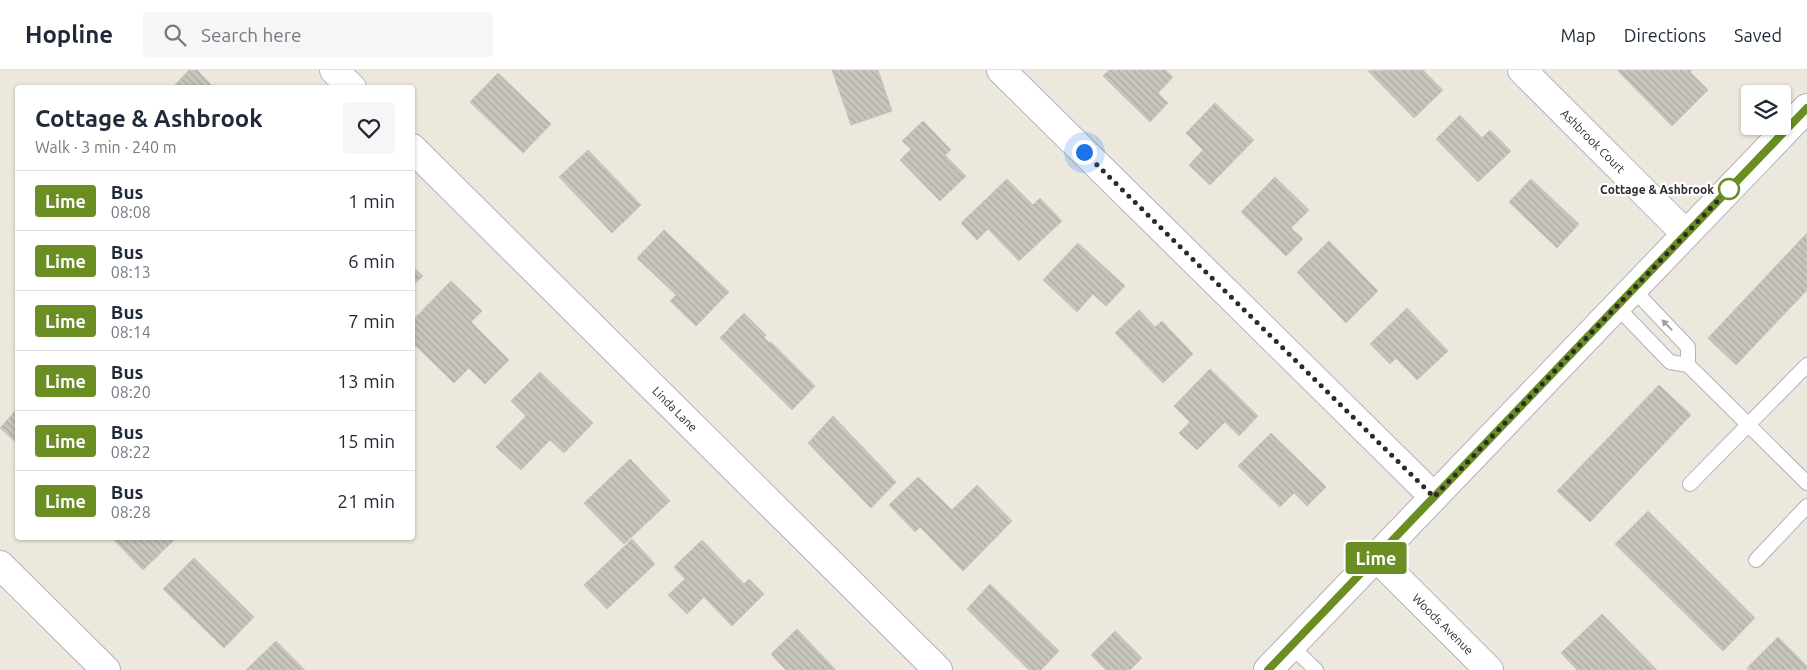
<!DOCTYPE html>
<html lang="en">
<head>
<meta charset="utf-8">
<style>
	:root { --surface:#fff; --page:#f6f6f7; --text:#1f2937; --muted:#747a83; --line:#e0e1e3 }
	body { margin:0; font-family:Ubuntu,sans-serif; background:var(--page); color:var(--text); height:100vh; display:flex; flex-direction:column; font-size:19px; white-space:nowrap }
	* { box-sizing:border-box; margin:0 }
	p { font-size:16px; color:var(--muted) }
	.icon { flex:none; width:28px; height:28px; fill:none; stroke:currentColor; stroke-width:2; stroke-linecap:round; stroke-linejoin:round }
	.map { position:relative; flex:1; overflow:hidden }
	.drawer { position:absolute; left:15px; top:15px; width:400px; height:455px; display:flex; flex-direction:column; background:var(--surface); border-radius:5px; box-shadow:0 1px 4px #0004 }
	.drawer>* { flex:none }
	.badge { padding:0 10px; border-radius:4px; font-size:18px; line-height:32px }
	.buttons { position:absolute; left:1741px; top:15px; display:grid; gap:10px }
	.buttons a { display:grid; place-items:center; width:50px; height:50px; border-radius:5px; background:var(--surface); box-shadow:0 1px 4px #0004; font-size:25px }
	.you { position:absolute; width:25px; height:25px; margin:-12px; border:4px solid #fff; border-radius:50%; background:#1a73e8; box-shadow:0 0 0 8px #1a73e833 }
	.map>.badge { position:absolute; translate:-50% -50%; box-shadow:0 0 0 2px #fff }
	.round { display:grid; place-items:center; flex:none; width:52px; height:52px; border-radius:5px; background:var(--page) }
	.head { display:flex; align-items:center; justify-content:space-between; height:85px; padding:0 20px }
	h1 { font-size:24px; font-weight:700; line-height:38px }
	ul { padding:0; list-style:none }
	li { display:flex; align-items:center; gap:15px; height:60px; padding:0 20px; border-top:1px solid var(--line) }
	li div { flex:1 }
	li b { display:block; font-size:19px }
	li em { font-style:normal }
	li .badge { min-width:55px; font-weight:700; text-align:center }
	header { display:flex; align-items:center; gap:30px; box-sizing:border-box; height:70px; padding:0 25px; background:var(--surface); border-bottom:1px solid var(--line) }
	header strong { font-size:24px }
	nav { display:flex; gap:28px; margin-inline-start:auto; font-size:18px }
	.search { width:350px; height:45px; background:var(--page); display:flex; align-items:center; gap:12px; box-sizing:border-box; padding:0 18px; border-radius:5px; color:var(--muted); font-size:19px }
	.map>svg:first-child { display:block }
	.building { fill:url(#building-back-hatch); stroke:#c8c4b6 }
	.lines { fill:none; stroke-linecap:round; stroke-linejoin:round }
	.lane-casing { stroke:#b1b1bf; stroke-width:16 }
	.street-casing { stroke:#b1b1bf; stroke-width:30 }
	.secondary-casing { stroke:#b1b1bf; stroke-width:30 }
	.lane { stroke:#fff; stroke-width:14 }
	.street { stroke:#fff; stroke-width:28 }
	.secondary { stroke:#fff; stroke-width:28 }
	.oneway { fill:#a0a0a0 }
	.line-casing { stroke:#fff; stroke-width:11 }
	.line { stroke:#6b8e23; stroke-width:8 }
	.walk { stroke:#2b2b2b; stroke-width:5; stroke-dasharray:0 9 }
	.stop-dot { fill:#fff; stroke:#6b8e23; stroke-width:2.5 }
	.labels { text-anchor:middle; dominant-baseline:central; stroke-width:4.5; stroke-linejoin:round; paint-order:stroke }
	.street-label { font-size:12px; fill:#2b2b2b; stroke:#fff }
	.stop-label { font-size:12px; font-weight:bold; fill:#2b2b2b; stroke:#fff; text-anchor:end }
</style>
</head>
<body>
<header>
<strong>Hopline</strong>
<div class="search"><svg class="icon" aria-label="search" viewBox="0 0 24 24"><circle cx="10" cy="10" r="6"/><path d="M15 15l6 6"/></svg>Search here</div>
<nav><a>Map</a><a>Directions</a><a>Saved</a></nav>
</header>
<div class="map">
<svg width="1807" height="600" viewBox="0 0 1807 600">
	<defs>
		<pattern id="building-back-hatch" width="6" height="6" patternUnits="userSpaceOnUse" patternTransform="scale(1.25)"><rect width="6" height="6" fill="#c8c5bc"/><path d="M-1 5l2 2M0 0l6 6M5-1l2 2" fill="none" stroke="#aca9a2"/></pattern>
	</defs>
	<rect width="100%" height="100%" fill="#ede8dd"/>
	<!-- building -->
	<g class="building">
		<path d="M 189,0 L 197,0 L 214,18 L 172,18 Z"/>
		<path d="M 832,0 L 878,0 L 892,41 L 851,55 Z"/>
		<path d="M 1109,0 L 1165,0 L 1173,7 L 1158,23 L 1168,33 L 1150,52 L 1103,6 Z"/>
		<path d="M 1423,0 L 1443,20 L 1414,48 L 1368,1 Z"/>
		<path d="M 1617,0 L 1692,0 L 1690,2 L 1708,20 L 1672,56 Z"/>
		<path d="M 498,3 L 551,54 L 523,83 L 470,32 Z"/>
		<path d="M 1215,33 L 1254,70 L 1210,115 L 1189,95 L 1203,80 L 1186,63 Z"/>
		<path d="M 1460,45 L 1482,68 L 1490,60 L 1511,81 L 1478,112 L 1436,69 Z"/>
		<path d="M 923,51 L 951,80 L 945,85 L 966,106 L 940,131 L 900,90 L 911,79 L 902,71 Z"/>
		<path d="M 588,80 L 641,135 L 612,163 L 559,107 Z"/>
		<path d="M 1275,107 L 1309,140 L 1291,158 L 1303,169 L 1286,186 L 1241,142 Z"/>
		<path d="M 1007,109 L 1033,135 L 1040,128 L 1062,151 L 1019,191 L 988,159 L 977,170 L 961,153 Z"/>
		<path d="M 1531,109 L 1579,154 L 1557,178 L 1509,132 Z"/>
		<path d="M 664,160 L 729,222 L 696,256 L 670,231 L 676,225 L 637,188 Z"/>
		<path d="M 1807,163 L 1807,220 L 1736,295 L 1708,268 Z"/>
		<path d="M 1329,171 L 1378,221 L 1346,253 L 1297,202 Z"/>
		<path d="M 1078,173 L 1125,216 L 1106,236 L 1093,224 L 1077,242 L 1043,210 Z"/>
		<path d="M 412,196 L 423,206 L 412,216 Z"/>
		<path d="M 451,211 L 482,241 L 471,252 L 509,290 L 485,314 L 469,298 L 454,313 L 412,272 L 412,251 Z"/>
		<path d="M 1407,238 L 1448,281 L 1417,310 L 1396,288 L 1390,294 L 1370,274 Z"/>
		<path d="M 1139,240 L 1155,257 L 1162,251 L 1193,284 L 1163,313 L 1115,263 Z"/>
		<path d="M 744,243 L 766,265 L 764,268 L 770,273 L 771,272 L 815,316 L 792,340 L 720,268 Z"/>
		<path d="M 1210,299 L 1258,346 L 1239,366 L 1225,352 L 1197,380 L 1179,363 L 1190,352 L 1174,336 Z"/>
		<path d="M 540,302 L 593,353 L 564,383 L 550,370 L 521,400 L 496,377 L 526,346 L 511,331 Z"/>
		<path d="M 1659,315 L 1691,345 L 1590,452 L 1557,421 Z"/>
		<path d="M 18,338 L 18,374 L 0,358 Z"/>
		<path d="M 833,346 L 896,412 L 871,438 L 808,373 Z"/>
		<path d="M 1271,363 L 1326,417 L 1307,436 L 1294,423 L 1280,437 L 1238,396 Z"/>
		<path d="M 630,389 L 670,431 L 624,474 L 584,433 Z"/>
		<path d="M 918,407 L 952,440 L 977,415 L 1012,451 L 963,501 L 920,457 L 915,462 L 889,435 Z"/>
		<path d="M 1648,441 L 1755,548 L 1723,581 L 1615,474 Z"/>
		<path d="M 112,468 L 173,468 L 175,469 L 143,500 Z"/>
		<path d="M 632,469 L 655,494 L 607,539 L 584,515 Z"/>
		<path d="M 702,470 L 744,514 L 749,509 L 764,524 L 732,556 L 704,527 L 687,544 L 668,525 L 685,509 L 674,497 Z"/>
		<path d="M 194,488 L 254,547 L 224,578 L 163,519 Z"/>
		<path d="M 990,514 L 1059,581 L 1041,600 L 1029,600 L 967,539 Z"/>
		<path d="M 1602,544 L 1657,600 L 1577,600 L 1561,583 Z"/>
		<path d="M 797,559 L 836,600 L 786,600 L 771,584 Z"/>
		<path d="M 1115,561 L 1142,588 L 1130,600 L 1106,600 L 1091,585 Z"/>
		<path d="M 1778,567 L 1807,596 L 1807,600 L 1749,600 L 1747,598 Z"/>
		<path d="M 276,571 L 305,600 L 246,600 Z"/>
	</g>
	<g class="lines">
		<defs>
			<g id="lane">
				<path d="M 1633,219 L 1688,277 L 1688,295"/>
				<path d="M 1617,237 L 1670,292 L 1688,295 L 1807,413"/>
				<path d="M 1690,414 L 1807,295"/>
				<path d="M 1756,490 L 1807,436"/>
				<path d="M 1291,576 L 1316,600"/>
			</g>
			<g id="street">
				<path d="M 334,0 L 352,18"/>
				<path d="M 1001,0 L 1434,427"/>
				<path d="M 1522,0 L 1686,164"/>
				<path d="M 412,78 L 938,600"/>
				<path d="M 1376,487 L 1489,600"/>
			</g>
			<g id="secondary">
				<path d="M 0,495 L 106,600"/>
				<path d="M 1268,600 L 1807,38"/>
			</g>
		</defs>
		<!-- lane casing -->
		<use href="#lane" class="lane-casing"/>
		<!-- street casing -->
		<use href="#street" class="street-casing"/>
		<!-- secondary casing -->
		<use href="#secondary" class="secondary-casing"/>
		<!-- lane -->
		<use href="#lane" class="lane"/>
		<!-- street -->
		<use href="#street" class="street"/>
		<!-- secondary -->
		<use href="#secondary" class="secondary"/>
	</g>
	<!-- one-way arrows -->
	<defs><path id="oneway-solid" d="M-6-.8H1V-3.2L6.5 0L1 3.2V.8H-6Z" transform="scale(1.25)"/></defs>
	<use class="oneway" href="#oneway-solid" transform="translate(1667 255) rotate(-134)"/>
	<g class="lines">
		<defs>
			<path id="line" d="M 1268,600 L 1807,38"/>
		</defs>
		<!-- line casing -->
		<use href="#line" class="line-casing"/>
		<!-- line -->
		<use href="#line" class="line"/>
		<!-- walk -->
		<path class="walk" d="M 1084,82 L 1434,427 L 1729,119"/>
	</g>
	<!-- markers -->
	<circle class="stop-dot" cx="1729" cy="119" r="10"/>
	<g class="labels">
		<!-- street labels -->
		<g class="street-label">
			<text transform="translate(1593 71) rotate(45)">Ashbrook Court</text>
			<text transform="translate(675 339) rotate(45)">Linda Lane</text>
			<text transform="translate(1443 554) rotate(45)">Woods Avenue</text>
		</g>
		<!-- stop labels -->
		<g class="stop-label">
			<text x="1714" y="119">Cottage &amp; Ashbrook</text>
		</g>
	</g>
</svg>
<div class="buttons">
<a><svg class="icon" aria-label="layers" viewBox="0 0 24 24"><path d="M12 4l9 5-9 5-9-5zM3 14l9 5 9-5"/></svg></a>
</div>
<div class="you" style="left:1084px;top:82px"></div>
<b class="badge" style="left:1376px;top:488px;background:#6b8e23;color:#fff">Lime</b>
<section class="drawer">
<div class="head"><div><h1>Cottage &amp; Ashbrook</h1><p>Walk · 3 min · 240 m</p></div><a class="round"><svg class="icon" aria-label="heart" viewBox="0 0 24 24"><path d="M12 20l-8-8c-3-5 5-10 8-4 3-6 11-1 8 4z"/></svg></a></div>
<ul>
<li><span class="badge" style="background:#6b8e23;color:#fff">Lime</span><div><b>Bus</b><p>08:08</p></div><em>1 min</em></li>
<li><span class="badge" style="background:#6b8e23;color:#fff">Lime</span><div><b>Bus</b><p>08:13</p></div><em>6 min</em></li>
<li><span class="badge" style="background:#6b8e23;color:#fff">Lime</span><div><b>Bus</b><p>08:14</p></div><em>7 min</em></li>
<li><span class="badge" style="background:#6b8e23;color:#fff">Lime</span><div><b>Bus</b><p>08:20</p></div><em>13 min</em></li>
<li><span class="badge" style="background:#6b8e23;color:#fff">Lime</span><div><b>Bus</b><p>08:22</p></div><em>15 min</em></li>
<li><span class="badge" style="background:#6b8e23;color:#fff">Lime</span><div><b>Bus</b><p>08:28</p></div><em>21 min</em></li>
</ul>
</section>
</div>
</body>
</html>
